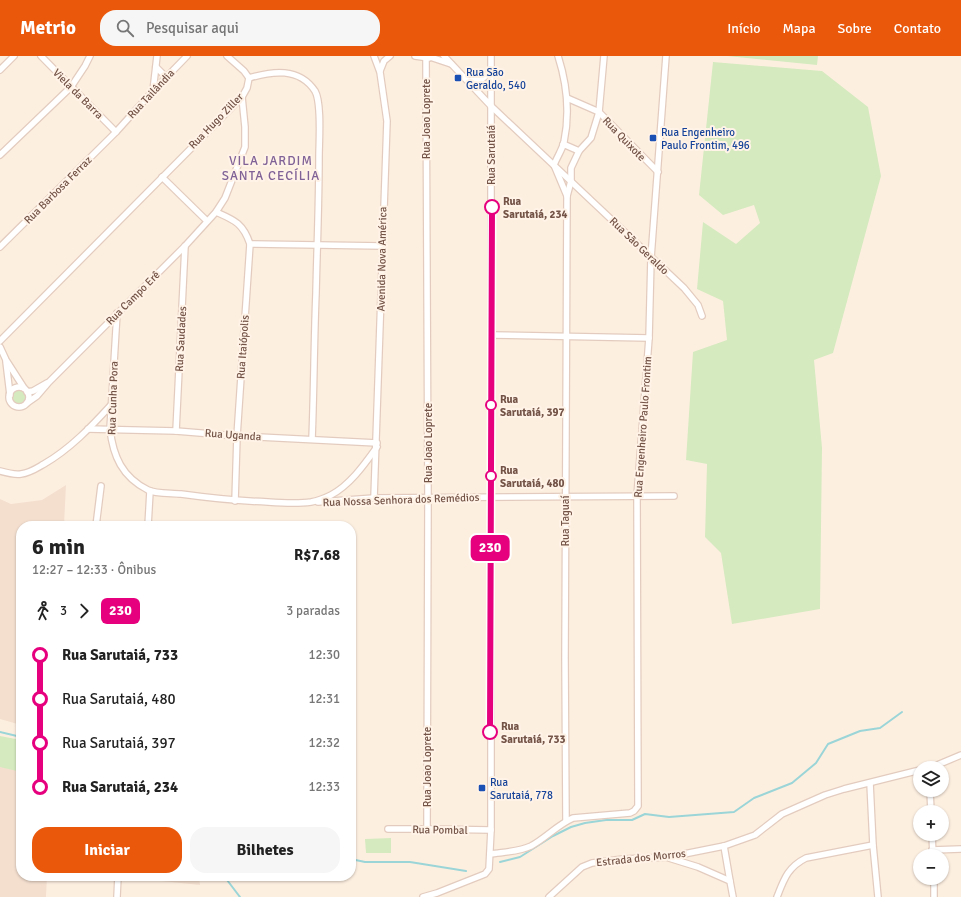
<!DOCTYPE html>
<html lang="pt">
<head>
<meta charset="utf-8">
<style>
	:root { --surface:#fff; --page:#f6f6f6; --text:#222; --muted:#767676; --accent:#ea580c }
	body { margin:0; font-family:Signika,sans-serif; background:var(--page); color:var(--text); height:100vh; display:flex; flex-direction:column; font-size:15px; white-space:nowrap }
	* { box-sizing:border-box; margin:0 }
	p { font-size:13px; color:var(--muted) }
	.icon { flex:none; width:22px; height:22px; fill:none; stroke:currentColor; stroke-width:2; stroke-linecap:round; stroke-linejoin:round }
	.map { position:relative; flex:1; overflow:hidden }
	.drawer { position:absolute; left:16px; top:465px; width:340px; height:360px; display:flex; flex-direction:column; background:var(--surface); border-radius:16px; box-shadow:0 1px 3px #0004 }
	.drawer>* { flex:none }
	.badge { padding:0 8px; border-radius:6px; font-size:14px; line-height:26px }
	.controls { position:absolute; left:913px; top:705px; display:grid; gap:8px }
	.controls a { display:grid; place-items:center; width:36px; height:36px; border-radius:50%; background:var(--surface); box-shadow:0 1px 3px #0004; font-size:20px }
	.map>.badge { position:absolute; translate:-50% -50%; box-shadow:0 0 0 2px #fff }
	.legs { display:flex; align-items:center; gap:6px; height:44px; padding:0 16px; font-size:13px }
	.legs p { margin-inline-start:auto }
	.head { display:flex; align-items:center; justify-content:space-between; height:68px; padding:0 16px }
	h1 { font-size:22px; font-weight:700; line-height:30px }
	.cta { display:flex; gap:8px; margin-top:auto; padding:8px 16px }
	.cta a { flex:1; height:46px; border-radius:16px; background:var(--accent); color:#fff; font-size:16px; font-weight:700; line-height:46px; text-align:center }
	.cta a+a { background:var(--page); color:var(--text) }
	ul { padding:0 16px; list-style:none }
	li { display:flex; align-items:center; gap:14px; height:44px; font-size:15px }
	li i { display:grid; place-items:center; width:6px; height:100%; margin:0 5px; background:currentColor }
	li i::after { content:''; width:10px; height:10px; margin:-5px; border:3px solid; border-radius:50%; background:var(--surface) }
	li p { margin-inline-start:auto }
	li:first-child i { background:linear-gradient(#0000 50%,currentColor 0) }
	li:last-child i { background:linear-gradient(currentColor 50%,#0000 0) }
	header { display:flex; align-items:center; gap:24px; box-sizing:border-box; height:56px; padding:0 20px; background:var(--accent); color:#fff }
	header strong { font-size:19px }
	nav { display:flex; gap:22px; margin-inline-start:auto; font-size:14px }
	.search { width:280px; height:36px; background:var(--page); display:flex; align-items:center; gap:10px; box-sizing:border-box; padding:0 14px; border-radius:16px; color:var(--muted); font-size:15px }
	.map>svg:first-child { display:block }
	.residential { fill:#f4dfcf }
	.green { fill:#d5eabf }
	.lines { fill:none; stroke-linecap:round; stroke-linejoin:round }
	.stream { stroke:#9bd5d8; stroke-width:2 }
	.street-casing { stroke:#e3ccbf; stroke-width:8 }
	.street { stroke:#fff; stroke-width:5.5 }
	.line-1-casing { stroke:#fff; stroke-width:9 }
	.line-1 { stroke:#e6007e; stroke-width:6 }
	.transit-dot { fill:#1a4fb4; stroke:#fff3e7; stroke-width:1.5 }
	.stop-1-dot { fill:#fff; stroke:#e6007e; stroke-width:2 }
	.labels { text-anchor:middle; dominant-baseline:central; stroke-width:4; stroke-linejoin:round; paint-order:stroke }
	.transit-label { font-size:11px; fill:#164399; stroke:#fff3e7; text-anchor:start }
	.street-label { font-size:11px; fill:#745347; stroke:#fff3e7 }
	.stop-label { font-size:11px; font-weight:bold; fill:#745347; stroke:#fff3e7; text-anchor:start }
	.quarter-label { font-size:13px; letter-spacing:1px; fill:#806297; stroke:#fff3e7 }
</style>
</head>
<body>
<header>
<strong>Metrio</strong>
<div class="search"><svg class="icon" aria-label="search" viewBox="0 0 24 24"><circle cx="10" cy="10" r="6"/><path d="M15 15l6 6"/></svg>Pesquisar aqui</div>
<nav><a>Início</a><a>Mapa</a><a>Sobre</a><a>Contato</a></nav>
</header>
<div class="map">
<svg width="961" height="841" viewBox="0 0 961 841">
	<rect width="100%" height="100%" fill="#fdefe0"/>
	<!-- residential -->
	<g class="residential">
		<path d="M 66,429 L 64,470 L 21,470 L 21,669 L 0,663 L 0,443 L 11,448 L 42,444 Z"/>
		<path d="M 0,699 L 21,705 L 21,820 L 47,820 L 46,841 L 0,841 Z"/>
		<path d="M 123,820 L 199,820 L 200,829 L 123,821 Z"/>
	</g>
	<!-- green -->
	<g class="green">
		<path d="M 727,0 L 818,0 L 817,9 Z"/>
		<path d="M 713,6 L 822,15 L 868,51 L 881,120 L 833,297 L 814,304 L 822,392 L 820,553 L 732,568 L 721,497 L 705,481 L 707,408 L 686,404 L 693,296 L 727,284 L 723,245 L 697,233 L 703,166 L 736,188 L 760,167 L 754,149 L 723,159 L 699,139 Z"/>
		<circle cx="19" cy="341" r="9"/>
		<path d="M 0,680 L 21,684 L 21,716 L 0,711 Z"/>
		<path d="M 391,782 L 391,797 L 366,797 L 365,783 Z"/>
	</g>
	<g class="lines">
		<!-- stream -->
		<g class="stream">
			<path d="M 0,676 L 21,681"/>
			<path d="M 351,803 L 365,806 L 410,806 L 466,815"/>
			<path d="M 500,806 L 520,801 L 553,780 L 571,771 L 585,767 L 606,764 L 632,764 L 645,758 L 669,761 L 734,756 L 754,742 L 792,727 L 816,707 L 828,688 L 860,675 L 880,672 L 902,656"/>
			<path d="M 224,820 L 240,841"/>
		</g>
		<defs>
			<g id="street">
				<path d="M 41,0 L 116,76"/>
				<path d="M 227,0 L 244,15 L 249,22"/>
				<path d="M 374,0 L 380,16 L 387,65 L 374,442"/>
				<path d="M 415,0 L 429,2"/>
				<path d="M 444,0 L 491,50 L 684,232 L 698,249 L 702,260"/>
				<path d="M 558,0 C 567,28 570,57 564,86 C 562,94 557,101 554,109 L 567,140"/>
				<path d="M 430,1 L 451,8"/>
				<path d="M 426,2 L 428,442 L 427,773"/>
				<path d="M 156,11 L 166,21"/>
				<path d="M 0,14 L 14,0"/>
				<path d="M 380,15 L 384,5 L 390,0"/>
				<path d="M 468,25 L 481,24 L 491,15"/>
				<path d="M 153,35 L 157,0"/>
				<path d="M 567,42 L 599,56 L 658,116"/>
				<path d="M 563,88 L 579,95 L 591,82 L 599,56 L 604,0"/>
				<path d="M 0,99 L 71,31 L 85,10 L 90,0"/>
				<path d="M 162,121 L 207,165"/>
				<path d="M 216,156 C 234,164 243,167 250,188 L 237,380 L 235,445"/>
				<path d="M 250,188 L 383,190"/>
				<path d="M 0,191 L 116,76 L 153,35 L 187,0"/>
				<path d="M 117,257 L 110,373 C 113,400 122,421 148,434 C 155,438 172,437 181,438 C 210,442 239,445 268,446 C 282,447 297,448 311,446 C 317,445 325,442 331,439 C 350,429 364,409 377,391"/>
				<path d="M 491,279 L 649,282"/>
				<path d="M 0,285 L 242,41 L 247,32 L 249,22 C 272,15 299,11 315,35 C 322,47 319,86 319,101 C 319,147 317,192 316,237 C 314,286 314,334 312,383"/>
				<path d="M 0,291 L 6,304 L 24,332"/>
				<path d="M 6,306 L 10,339"/>
				<circle cx="19" cy="341" r="10"/>
				<path d="M 27,336 L 33,335 L 47,327"/>
				<path d="M 27,347 L 37,340 L 49,326 L 185,190 L 216,156 L 225,142 L 245,91 L 245,71 L 242,41"/>
				<path d="M 88,373 L 176,375 L 237,380 L 377,387"/>
				<path d="M 176,375 L 185,190"/>
				<path d="M 0,415 C 7,417 14,419 21,418 C 30,417 37,412 44,408 C 70,393 91,371 111,349"/>
				<path d="M 318,446 L 374,442 L 674,440"/>
				<path d="M 96,470 L 101,430"/>
				<path d="M 148,470 L 150,435"/>
				<path d="M 930,712 L 961,699"/>
				<path d="M 870,727 L 873,789 L 878,841"/>
				<path d="M 930,734 L 931,756"/>
				<path d="M 566,765 L 565,602 L 567,140 L 571,125 L 571,112 L 579,95"/>
				<path d="M 388,773 L 427,773 L 491,774"/>
				<path d="M 932,778 L 933,800"/>
				<path d="M 724,790 L 730,825"/>
				<path d="M 932,794 L 961,793"/>
				<path d="M 490,798 C 503,796 519,796 531,790 C 546,782 557,769 573,762 L 630,757 L 634,755 L 638,750 L 637,440 L 649,282 L 651,202 L 666,0"/>
				<path d="M 669,802 L 698,811 L 730,825 L 733,841"/>
				<path d="M 149,820 L 175,821"/>
				<path d="M 934,822 L 934,841"/>
				<path d="M 117,841 L 118,820"/>
				<path d="M 423,841 L 437,837 L 485,818 L 489,813 L 491,774 L 491,0"/>
				<path d="M 549,841 L 582,811 L 592,807 L 623,803 L 669,801 L 724,790 L 755,779 L 782,758 L 825,739 L 844,733 L 920,714"/>
				<path d="M 777,841 C 784,823 788,811 806,802 L 873,789"/>
			</g>
		</defs>
		<!-- street casing -->
		<use href="#street" class="street-casing"/>
		<!-- street -->
		<use href="#street" class="street"/>
	</g>
	<g class="lines">
		<defs>
			<path id="line-1" d="M 490,676 L 492,151"/>
		</defs>
		<!-- line-1 casing -->
		<use href="#line-1" class="line-1-casing"/>
		<!-- line-1 -->
		<use href="#line-1" class="line-1"/>
	</g>
	<!-- markers -->
	<g class="transit-dot">
		<rect x="454" y="18" width="8" height="8" rx="2"/>
		<rect x="649" y="78" width="8" height="8" rx="2"/>
		<rect x="478" y="728" width="8" height="8" rx="2"/>
	</g>
	<g class="stop-1-dot">
		<circle cx="492" cy="151" r="7"/>
		<circle cx="491" cy="349" r="5"/>
		<circle cx="491" cy="420" r="5"/>
		<circle cx="490" cy="676" r="7"/>
	</g>
	<g class="labels">
		<!-- transit labels -->
		<g class="transit-label">
			<text x="466" y="16">Rua São<tspan x="466" dy="13">Geraldo, 540</tspan></text>
			<text x="661" y="76">Rua Engenheiro<tspan x="661" dy="13">Paulo Frontim, 496</tspan></text>
			<text x="490" y="726">Rua<tspan x="490" dy="13">Sarutaiá, 778</tspan></text>
		</g>
		<!-- street labels -->
		<g class="street-label">
			<text transform="translate(78 38) rotate(45)">Viela da Barra</text>
			<text transform="translate(151 38) rotate(-47)">Rua Tailândia</text>
			<text transform="translate(426 63) rotate(-90)">Rua Joao Loprete</text>
			<text transform="translate(216 65) rotate(-46)">Rua Hugo Ziller</text>
			<text transform="translate(624 83) rotate(46)">Rua Quixote</text>
			<text transform="translate(491 99) rotate(-90)">Rua Sarutaiá</text>
			<text transform="translate(58 134) rotate(-45)">Rua Barbosa Ferraz</text>
			<text transform="translate(639 190) rotate(44)">Rua São Geraldo</text>
			<text transform="translate(382 203) rotate(-89)">Avenida Nova América</text>
			<text transform="translate(133 242) rotate(-45)">Rua Campo Erê</text>
			<text transform="translate(181 283) rotate(-87)">Rua Saudades</text>
			<text transform="translate(243 291) rotate(-86)">Rua Itaiópolis</text>
			<text transform="translate(113 342) rotate(-88)">Rua Cunha Pora</text>
			<text transform="translate(643 371) rotate(-86)">Rua Engenheiro Paulo Frontim</text>
			<text transform="translate(233 379) rotate(4)">Rua Uganda</text>
			<text transform="translate(428 387) rotate(-90)">Rua Joao Loprete</text>
			<text transform="translate(401 444) rotate(-2)">Rua Nossa Senhora dos Remédios</text>
			<text transform="translate(565 465) rotate(-90)">Rua Taguaí</text>
			<text transform="translate(427 711) rotate(-90)">Rua Joao Loprete</text>
			<text transform="translate(440 774) rotate(1)">Rua Pombal</text>
			<text transform="translate(641 802) rotate(-6)">Estrada dos Morros</text>
		</g>
		<!-- stop labels -->
		<g class="stop-label">
			<text x="503" y="145">Rua<tspan x="503" dy="13">Sarutaiá, 234</tspan></text>
			<text x="500" y="343">Rua<tspan x="500" dy="13">Sarutaiá, 397</tspan></text>
			<text x="500" y="414">Rua<tspan x="500" dy="13">Sarutaiá, 480</tspan></text>
			<text x="501" y="670">Rua<tspan x="501" dy="13">Sarutaiá, 733</tspan></text>
		</g>
		<!-- quarter labels -->
		<g class="quarter-label">
			<text x="271" y="105">VILA JARDIM<tspan x="271" dy="15">SANTA CECÍLIA</tspan></text>
		</g>
	</g>
</svg>
<div class="controls">
<a><svg class="icon" aria-label="layers" viewBox="0 0 24 24"><path d="M12 4l9 5-9 5-9-5zM3 14l9 5 9-5"/></svg></a>
<a>+</a>
<a>−</a>
</div>
<b class="badge" style="left:490px;top:492px;background:#e6007e;color:#fff">230</b>
<section class="drawer">
<div class="head"><div><h1>6 min</h1><p>12:27 – 12:33 · Ônibus</p></div><b>R$7.68</b></div>
<div class="legs"><svg class="icon" aria-label="walk" viewBox="0 0 24 24"><circle cx="13" cy="4" r="2"/><path d="M13 8l-2 6 4 7M11 14l-3 7M7 12l3-4h3l4 4"/></svg>3<svg class="icon" aria-label="forward" viewBox="0 0 24 24"><path d="M9 5l7 7-7 7"/></svg><b class="badge" style="background:#e6007e;color:#fff">230</b><p>3 paradas</p></div>
<ul>
<li><i style="color:#e6007e"></i><b>Rua Sarutaiá, 733</b><p>12:30</p></li>
<li><i style="color:#e6007e"></i><span>Rua Sarutaiá, 480</span><p>12:31</p></li>
<li><i style="color:#e6007e"></i><span>Rua Sarutaiá, 397</span><p>12:32</p></li>
<li><i style="color:#e6007e"></i><b>Rua Sarutaiá, 234</b><p>12:33</p></li>
</ul>
<div class="cta"><a>Iniciar</a><a>Bilhetes</a></div>
</section>
</div>
</body>
</html>
